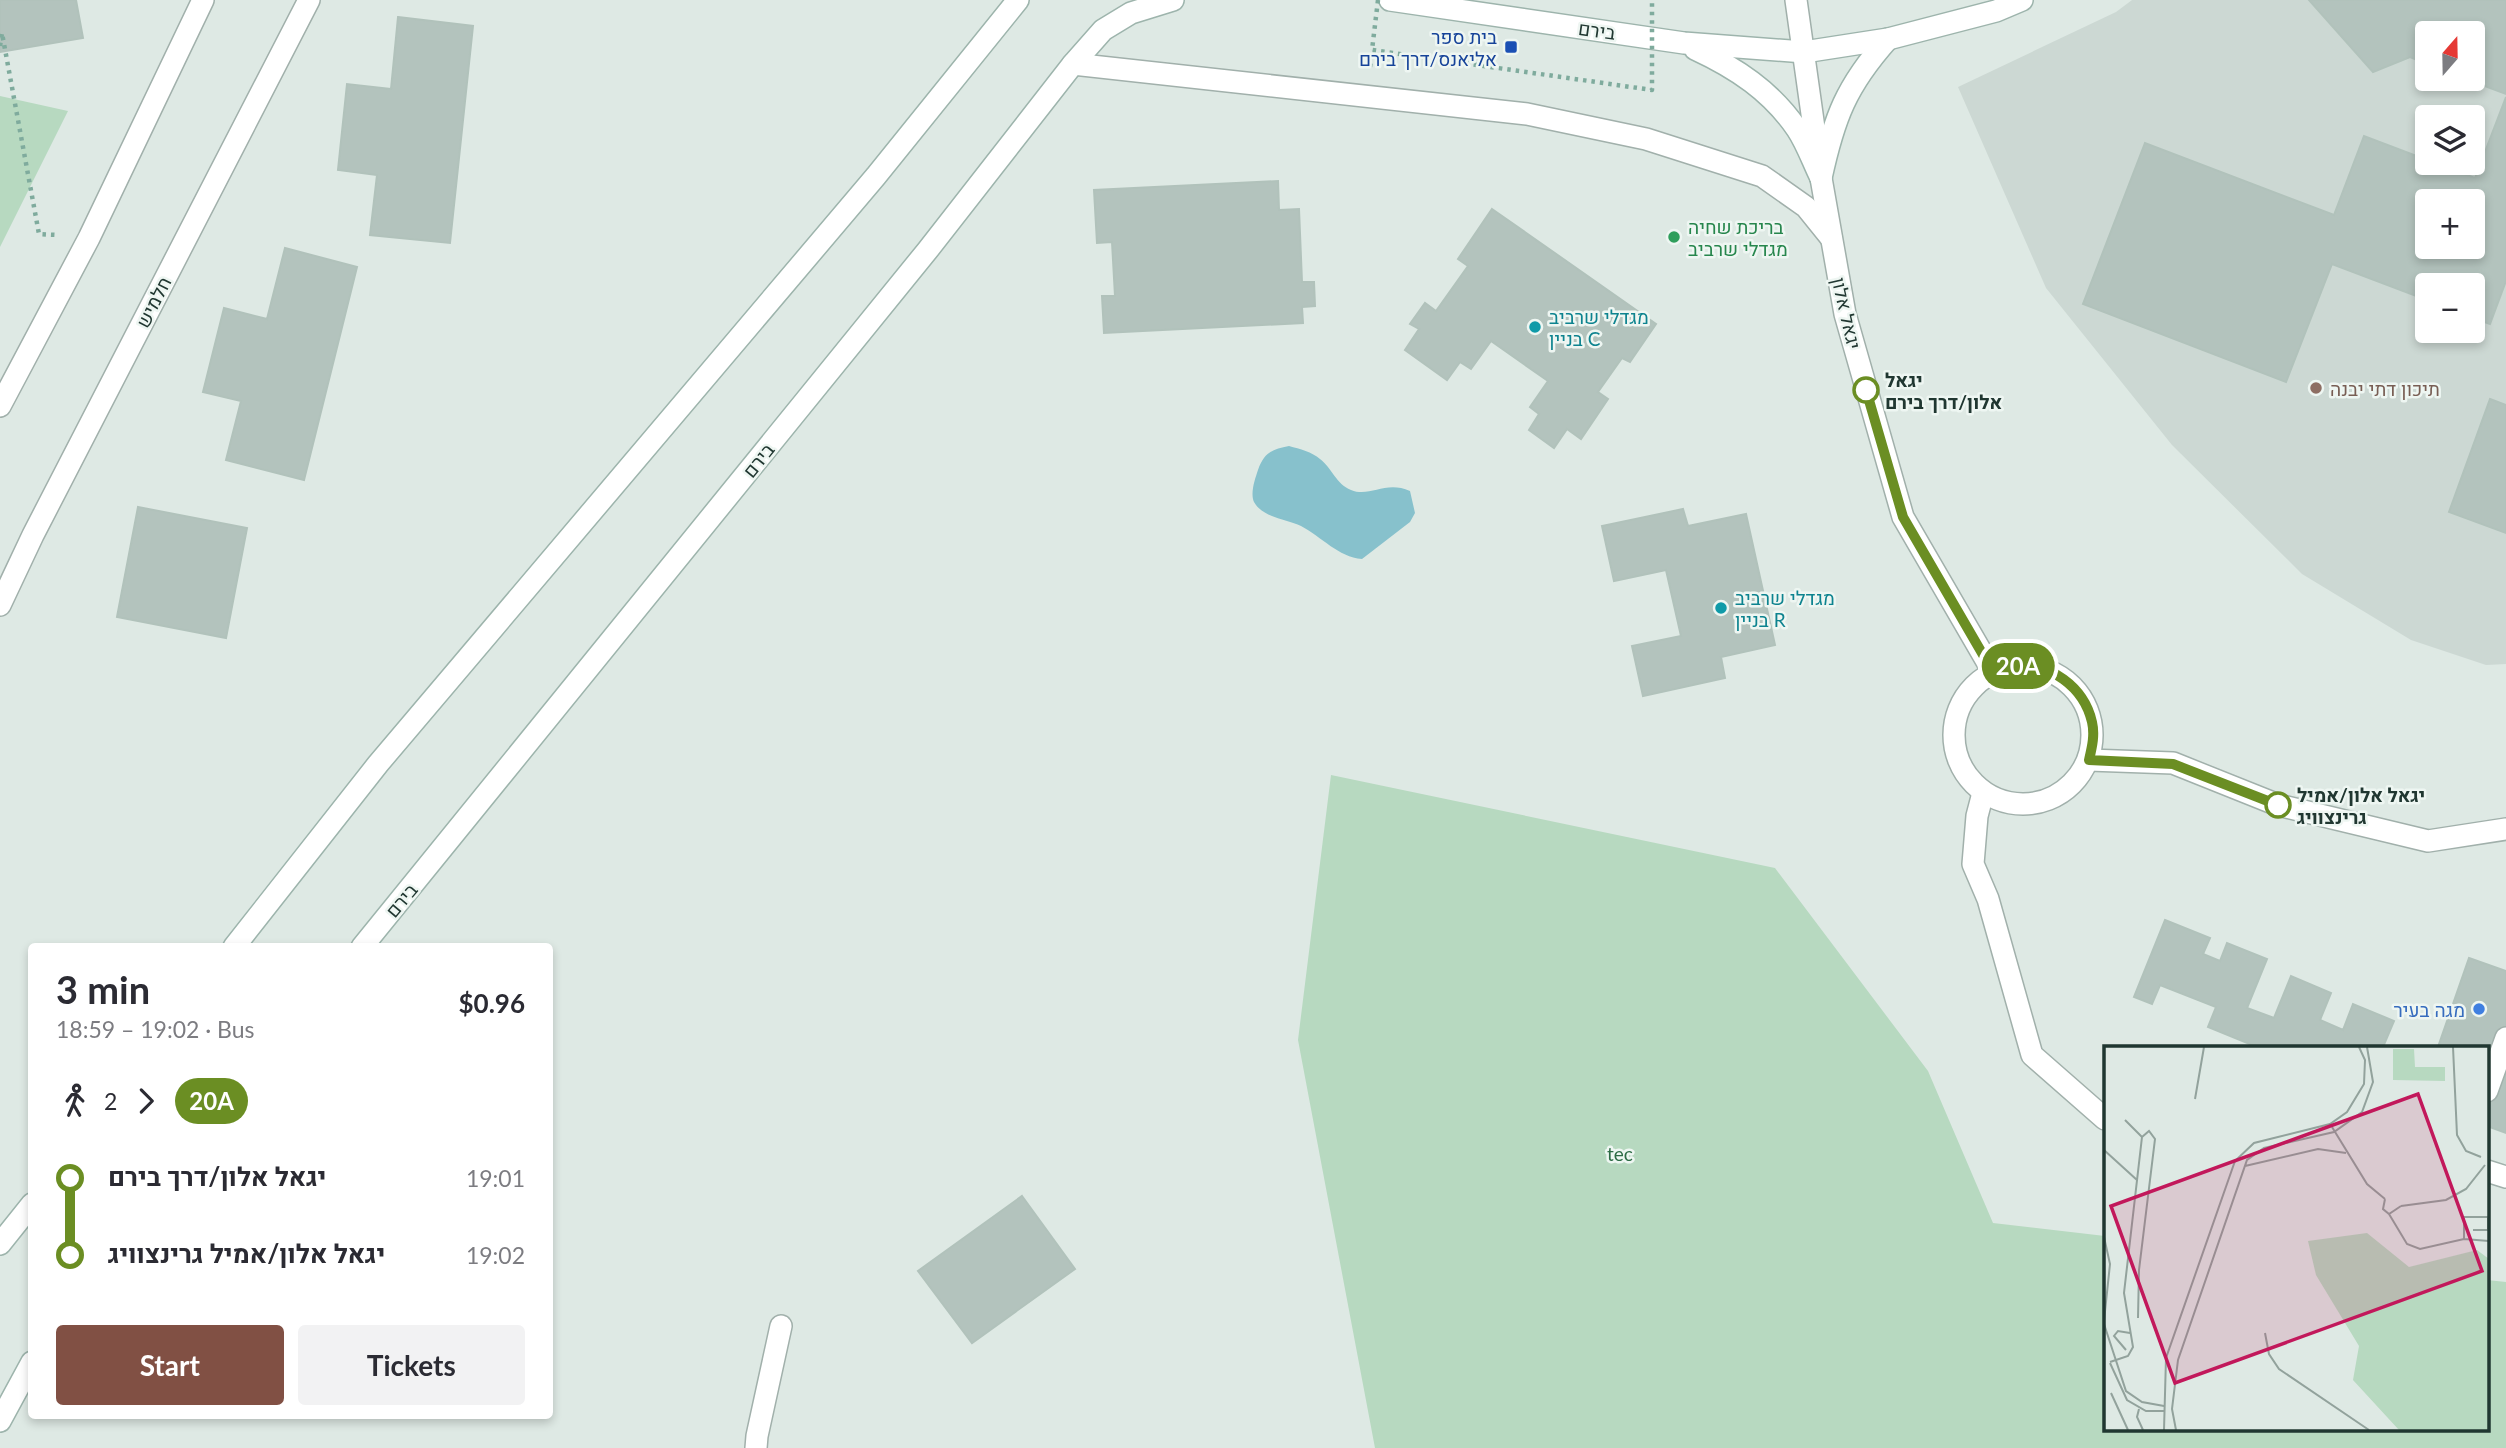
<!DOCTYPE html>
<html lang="en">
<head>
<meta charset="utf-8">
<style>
	:root { --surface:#fff; --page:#f2f2f3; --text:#2b2b33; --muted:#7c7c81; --accent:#815044 }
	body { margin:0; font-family:Lato,Heebo,sans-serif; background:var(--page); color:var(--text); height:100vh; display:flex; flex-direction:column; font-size:26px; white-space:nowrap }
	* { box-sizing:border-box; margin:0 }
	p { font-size:23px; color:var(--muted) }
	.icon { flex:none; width:38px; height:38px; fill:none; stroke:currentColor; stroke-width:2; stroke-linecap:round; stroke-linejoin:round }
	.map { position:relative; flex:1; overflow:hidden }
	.drawer { position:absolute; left:28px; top:943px; width:525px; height:476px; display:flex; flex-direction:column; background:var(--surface); border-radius:7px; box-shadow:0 4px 10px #0003 }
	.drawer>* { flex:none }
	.badge { padding:0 14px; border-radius:23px; font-size:24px; line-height:46px }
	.needle { width:46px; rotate:20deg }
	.controls { position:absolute; left:2415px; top:21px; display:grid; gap:14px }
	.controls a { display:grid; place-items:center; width:70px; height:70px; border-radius:7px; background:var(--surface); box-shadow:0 4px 10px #0003; font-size:35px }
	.map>.badge { position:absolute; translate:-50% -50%; box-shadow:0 0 0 4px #fff }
	.legs { display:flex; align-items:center; gap:10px; height:77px; padding:0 28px; font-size:23px }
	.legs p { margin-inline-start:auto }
	.summary { display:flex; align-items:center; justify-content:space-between; height:119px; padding:0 28px }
	h1 { font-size:38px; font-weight:700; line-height:52px }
	.cta { display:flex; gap:14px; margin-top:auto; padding:14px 28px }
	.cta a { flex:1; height:80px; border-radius:7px; background:var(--accent); color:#fff; font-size:28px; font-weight:700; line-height:80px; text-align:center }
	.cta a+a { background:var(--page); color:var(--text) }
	ul { padding:0 28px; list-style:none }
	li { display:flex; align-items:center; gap:24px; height:77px; font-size:26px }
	li i { display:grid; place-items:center; width:10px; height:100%; margin:0 9px; background:currentColor }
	li i::after { content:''; width:18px; height:18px; margin:-9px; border:5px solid; border-radius:50%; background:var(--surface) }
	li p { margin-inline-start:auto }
	li:first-child i { background:linear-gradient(#0000 50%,currentColor 0) }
	li:last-child i { background:linear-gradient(currentColor 50%,#0000 0) }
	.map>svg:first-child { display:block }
	.built { fill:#ccd8d3; fill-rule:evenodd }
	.green { fill:#b7d9c0 }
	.water { fill:#87c1cc }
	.building { fill:#b3c3bd; stroke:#b1c2bb; stroke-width:2; fill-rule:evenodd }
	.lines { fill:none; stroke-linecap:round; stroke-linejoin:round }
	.lane-casing { stroke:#a1b0ab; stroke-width:24 }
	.street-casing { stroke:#a1b0ab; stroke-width:24 }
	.secondary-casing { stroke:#9db4ac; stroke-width:24 }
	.path { stroke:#7fab9d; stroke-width:4.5; stroke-dasharray:3.5 5; stroke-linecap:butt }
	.lane { stroke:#fff; stroke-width:21 }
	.street { stroke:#fff; stroke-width:21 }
	.secondary { stroke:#fff; stroke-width:21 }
	.path-bridge { stroke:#7fab9d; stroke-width:4.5; stroke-dasharray:3.5 5; stroke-linecap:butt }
	.line-1-casing { stroke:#fff; stroke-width:16 }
	.line-1 { stroke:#6b8e23; stroke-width:10 }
	.transit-dot { fill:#1a4fb4; stroke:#eef6f2; stroke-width:2.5 }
	.leisure-dot { fill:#2e9e5b; stroke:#eef6f2; stroke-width:2.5 }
	.culture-dot { fill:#0f9aa8; stroke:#eef6f2; stroke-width:2.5 }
	.education-dot { fill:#8d6e63; stroke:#eef6f2; stroke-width:2.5 }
	.stop-1-dot { fill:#fff; stroke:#6b8e23; stroke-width:3.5 }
	.shop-dot { fill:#3f7fe0; stroke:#eef6f2; stroke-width:2.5 }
	.labels { text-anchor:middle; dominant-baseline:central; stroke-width:5; stroke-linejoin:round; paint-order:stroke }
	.street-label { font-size:19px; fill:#203731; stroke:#eef6f2 }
	.transit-label { font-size:19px; fill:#164399; stroke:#eef6f2; text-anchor:end }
	.leisure-label { font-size:19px; fill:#27864d; stroke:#eef6f2; text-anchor:start }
	.culture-label { font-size:19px; fill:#0d838f; stroke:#eef6f2; text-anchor:start }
	.stop-label { font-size:19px; font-weight:bold; fill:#203731; stroke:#eef6f2; text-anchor:start }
	.education-label { font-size:19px; fill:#785e54; stroke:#eef6f2; text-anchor:start }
	.shop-label { font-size:19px; fill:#366cbe; stroke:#eef6f2; text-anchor:end }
	.park-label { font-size:19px; fill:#2d6c45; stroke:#eef6f2 }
	.inset-road { fill:none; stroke:#92a29c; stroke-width:2 }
	.view { fill:#c2185b; fill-opacity:0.15; stroke:#c2185b; stroke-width:3.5 }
	.inset-edge { fill:none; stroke:#203731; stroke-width:3.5 }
</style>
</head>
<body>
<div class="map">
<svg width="2506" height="1448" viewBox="0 0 2506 1448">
	<rect width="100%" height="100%" fill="#dee9e4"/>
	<!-- built -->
	<path class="built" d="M 2132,0 L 2506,0 L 2506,664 L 2486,665 L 2411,640 L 2302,574 L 2172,445 L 2046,288 L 1958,87 L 2116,12 ZM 2427,33 L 2473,33 L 2473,79 L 2427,79 ZM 2427,117 L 2473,117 L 2473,163 L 2427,163 ZM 2427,201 L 2473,201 L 2473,247 L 2427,247 ZM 2427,285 L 2473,285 L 2473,331 L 2427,331 Z"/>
	<!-- green -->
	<g class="green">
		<path d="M 0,96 L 68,111 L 0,247 Z"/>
		<path d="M 1331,775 L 1775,868 L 1928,1071 L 1993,1223 L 2105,1236 L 2105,1429 L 2487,1429 L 2487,1280 L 2506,1282 L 2506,1448 L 1375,1448 L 1298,1040 Z"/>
	</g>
	<!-- water -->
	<path class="water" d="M 1289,446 C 1300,449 1312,452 1320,459 C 1332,468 1336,484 1351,490 C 1370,498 1385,480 1410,491 L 1415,513 L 1410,522 L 1362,559 C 1338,557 1322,537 1301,526 C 1287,519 1263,518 1254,502 C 1250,493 1255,479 1258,470 C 1264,453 1272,449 1289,446 Z"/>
	<!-- building -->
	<g class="building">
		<path d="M 0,0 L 76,0 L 83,38 L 0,52 Z"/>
		<path d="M 2309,0 L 2506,0 L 2506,94 L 2466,79 L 2473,79 L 2473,33 L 2427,33 L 2427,64 L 2410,57 L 2373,72 Z"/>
		<path d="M 398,17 L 473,26 L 450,243 L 370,235 L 377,175 L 338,170 L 347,84 L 391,89 Z"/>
		<path d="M 2506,97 L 2506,281 L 2490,324 L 2473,318 L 2473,285 L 2427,285 L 2427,300 L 2332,264 L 2286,382 L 2083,304 L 2145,143 L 2334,215 L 2364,136 L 2427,160 L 2427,163 L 2434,163 L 2475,178 ZM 2427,201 L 2473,201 L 2473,247 L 2427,247 Z"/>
		<path d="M 1278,181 L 1279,210 L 1299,209 L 1302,282 L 1314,282 L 1315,306 L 1302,307 L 1303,323 L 1104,333 L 1102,296 L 1115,296 L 1112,242 L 1097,243 L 1094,190 Z"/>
		<path d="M 1492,209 L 1656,324 L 1630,362 L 1622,358 L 1598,392 L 1608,399 L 1581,439 L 1567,429 L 1554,448 L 1529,430 L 1539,414 L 1530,407 L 1548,381 L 1491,341 L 1471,369 L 1460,362 L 1447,380 L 1405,350 L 1419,329 L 1410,324 L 1425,303 L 1436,311 L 1468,266 L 1458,259 Z"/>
		<path d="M 285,248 L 357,267 L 304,480 L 226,460 L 241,401 L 203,392 L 224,308 L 267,319 Z"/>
		<path d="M 2490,399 L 2506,405 L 2506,533 L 2449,512 Z"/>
		<path d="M 138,507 L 247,528 L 226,638 L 117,617 Z"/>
		<path d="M 1683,509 L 1688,526 L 1746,514 L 1775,645 L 1721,657 L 1725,678 L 1643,696 L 1632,646 L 1681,636 L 1666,570 L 1614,581 L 1602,526 Z"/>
		<path d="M 2165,920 L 2210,938 L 2203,954 L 2220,961 L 2227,943 L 2267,959 L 2247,1008 L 2274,1018 L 2291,976 L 2331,993 L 2320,1020 L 2343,1030 L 2353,1004 L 2394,1021 L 2383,1047 L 2257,1047 L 2208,1027 L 2216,1007 L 2160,985 L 2152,1004 L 2134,997 Z"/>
		<path d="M 2469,958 L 2506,971 L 2506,1133 L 2487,1126 L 2487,1047 L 2438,1047 Z"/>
		<path d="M 1022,1196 L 1075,1269 L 972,1343 L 918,1271 Z"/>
	</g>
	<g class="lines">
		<defs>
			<g id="lane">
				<path d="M 1073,64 L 1527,114 L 1646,139 L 1762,176 L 1806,207 L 1831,238"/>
				<path d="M 1983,793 L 1977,816 L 1973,864 L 1988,899 L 2032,1055 L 2105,1119"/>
				<path d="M 2487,1091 L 2506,1038"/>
				<path d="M 2487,1171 L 2506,1177"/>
			</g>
			<g id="street">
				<path d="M 1796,0 L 1821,178 L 1845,314 L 1903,517 L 1993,672"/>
				<path d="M 0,406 L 89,238 L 203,0"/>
				<path d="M 0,605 L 33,535 L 309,0"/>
				<circle cx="2023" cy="735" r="69"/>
				<path d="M 2089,760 L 2173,763 L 2278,805 L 2428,841 L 2506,829"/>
				<path d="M 756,1448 L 757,1436 L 781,1326"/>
			</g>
			<g id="secondary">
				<path d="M 1390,0 L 1684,43 L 1804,52 L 1888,39 L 1996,11 L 2022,0"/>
				<path d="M 1695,49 C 1736,68 1771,91 1797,129 C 1807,144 1813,162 1821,178"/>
				<path d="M 1821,178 C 1834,118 1846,86 1888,39"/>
				<path d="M 234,947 L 378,764 L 876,176 L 1018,0"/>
				<path d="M 362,947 L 927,251 L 1073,64 L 1103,30 L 1131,13 L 1173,0"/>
				<path d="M 0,1244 L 32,1204"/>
				<path d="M 0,1421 L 32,1362"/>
			</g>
		</defs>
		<!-- lane casing -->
		<use href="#lane" class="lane-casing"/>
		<!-- street casing -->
		<use href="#street" class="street-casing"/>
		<!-- secondary casing -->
		<use href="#secondary" class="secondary-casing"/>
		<!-- path -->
		<g class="path">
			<path d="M 0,46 L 2,33 L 39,234 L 57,235"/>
			<path d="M 1370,67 L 1372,50"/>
		</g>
		<!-- lane -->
		<use href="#lane" class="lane"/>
		<!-- street -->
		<use href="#street" class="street"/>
		<!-- secondary -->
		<use href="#secondary" class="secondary"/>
		<!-- path-bridge -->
		<path class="path-bridge" d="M 1378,0 L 1372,50 L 1652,90 L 1652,0"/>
	</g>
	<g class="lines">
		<defs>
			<path id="line-1" d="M 1866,390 L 1903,517 L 1993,672 C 2000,670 2008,667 2015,666 C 2050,662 2084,687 2092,722 C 2095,735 2092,747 2089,760 L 2173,764 L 2278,805"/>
		</defs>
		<!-- line-1 casing -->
		<use href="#line-1" class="line-1-casing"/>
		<!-- line-1 -->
		<use href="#line-1" class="line-1"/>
	</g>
	<!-- markers -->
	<rect class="transit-dot" x="1504" y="40" width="14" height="14" rx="3.5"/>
	<circle class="leisure-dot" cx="1674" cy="237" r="7"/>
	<g class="culture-dot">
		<circle cx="1535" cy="327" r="7"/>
		<circle cx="1721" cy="608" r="7"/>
	</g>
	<circle class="education-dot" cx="2316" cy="388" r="7"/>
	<g class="stop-1-dot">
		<circle cx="1866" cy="390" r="12"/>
		<circle cx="2278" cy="805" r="12"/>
	</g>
	<circle class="shop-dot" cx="2479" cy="1009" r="7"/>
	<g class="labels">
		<!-- street labels -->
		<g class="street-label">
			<text transform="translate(1597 30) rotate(8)">בירם</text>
			<text transform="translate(153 302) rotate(-63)">חלמיש</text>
			<text transform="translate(1847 313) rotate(77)">יגאל אלון</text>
			<text transform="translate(758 460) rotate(-51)">בירם</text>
			<text transform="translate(401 900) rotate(-50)">בירם</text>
		</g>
		<!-- transit labels -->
		<g class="transit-label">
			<text x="1497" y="36">בית ספר<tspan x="1497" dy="22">אליאנס/דרך בירם</tspan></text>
		</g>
		<!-- leisure labels -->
		<g class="leisure-label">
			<text x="1688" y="226">בריכת שחיה<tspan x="1688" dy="22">מגדלי שרביב</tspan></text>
		</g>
		<!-- culture labels -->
		<g class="culture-label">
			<text x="1549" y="316">מגדלי שרביב<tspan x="1549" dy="22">בניין C</tspan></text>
			<text x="1735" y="597">מגדלי שרביב<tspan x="1735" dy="22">בניין R</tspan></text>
		</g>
		<!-- stop labels -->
		<g class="stop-label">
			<text x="1885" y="379">יגאל<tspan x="1885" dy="22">אלון/דרך בירם</tspan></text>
			<text x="2297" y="794">יגאל אלון/אמיל<tspan x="2297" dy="22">גרינצוויג</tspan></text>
		</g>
		<!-- education labels -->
		<g class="education-label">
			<text x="2330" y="388">תיכון דתי יבנה</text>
		</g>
		<!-- shop labels -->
		<g class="shop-label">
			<text x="2465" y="1009">מגה בעיר</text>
		</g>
		<!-- park labels -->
		<g class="park-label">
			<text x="1620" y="1153">tec</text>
		</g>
	</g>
	<!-- overview -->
	<g transform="translate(2104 1046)">
		<rect width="385" height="385" fill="#dee9e4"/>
		<path d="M 289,3 L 310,3 L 311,21 L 341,21 L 341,35 L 289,34 ZM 263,187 L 305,221 L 373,204 L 385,213 L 385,384 L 295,384 L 249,334 L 255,300 L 212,229 L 204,195 Z" fill="#b7d9c0"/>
		<path class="inset-road" d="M 349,1 L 353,89 L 362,105 L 377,111M 91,53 L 100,1M 21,74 L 38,91M 228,81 L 263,138 L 281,153M 0,104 L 33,134M 141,120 L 214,103 L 242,107M 281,153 L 279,163 L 285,168 L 297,160M 297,160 L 342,154 L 362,143 L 381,119M 285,168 L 303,198 L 316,203 L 360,193 L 385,195M 0,191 L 6,218 L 0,275M 360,193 L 360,171 L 384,171 L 384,184 L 369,184M 0,278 L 22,345 L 38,356 L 60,360M 161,287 L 165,308 L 175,323 L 265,384M 22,304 L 10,290 L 14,285 L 26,287M 6,316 L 24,310 L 29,301 L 20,247 L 38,91 L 45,85 L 51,93 L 35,224 L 34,272M 6,317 L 23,354 L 42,365 L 60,365M 7,347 L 24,384M 35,363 L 33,371 L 39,384M 60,384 L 62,312 L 131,115 L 150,97 L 226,78 L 243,66 L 260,38 L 261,14 L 255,1M 72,384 L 68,363 L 74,314 L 143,114 L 160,102 L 230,86 L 258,66 L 269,36 L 263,1"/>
		<path class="view" d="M 314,48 L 378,225 L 71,337 L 7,160 Z"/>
		<rect width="385" height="385" class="inset-edge"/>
	</g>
</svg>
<div class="controls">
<a><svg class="needle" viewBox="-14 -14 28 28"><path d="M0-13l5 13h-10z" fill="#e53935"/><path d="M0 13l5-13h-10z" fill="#7c7c81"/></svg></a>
<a><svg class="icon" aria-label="layers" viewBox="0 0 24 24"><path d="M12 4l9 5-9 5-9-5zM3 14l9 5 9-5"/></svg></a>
<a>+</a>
<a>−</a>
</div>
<b class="badge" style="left:2018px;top:666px;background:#6b8e23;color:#fff">20A</b>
<section class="drawer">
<div class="summary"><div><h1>3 min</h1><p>18:59 – 19:02 · Bus</p></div><b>$0.96</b></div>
<div class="legs"><svg class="icon" aria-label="walk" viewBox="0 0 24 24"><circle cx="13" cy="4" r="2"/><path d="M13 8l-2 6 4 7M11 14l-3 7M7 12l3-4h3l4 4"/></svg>2<svg class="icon" aria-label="forward" viewBox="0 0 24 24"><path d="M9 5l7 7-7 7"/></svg><b class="badge" style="background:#6b8e23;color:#fff">20A</b></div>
<ul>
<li><i style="color:#6b8e23"></i><b>יגאל אלון/דרך בירם</b><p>19:01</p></li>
<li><i style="color:#6b8e23"></i><b>יגאל אלון/אמיל גרינצוויג</b><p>19:02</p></li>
</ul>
<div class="cta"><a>Start</a><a>Tickets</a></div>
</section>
</div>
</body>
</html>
